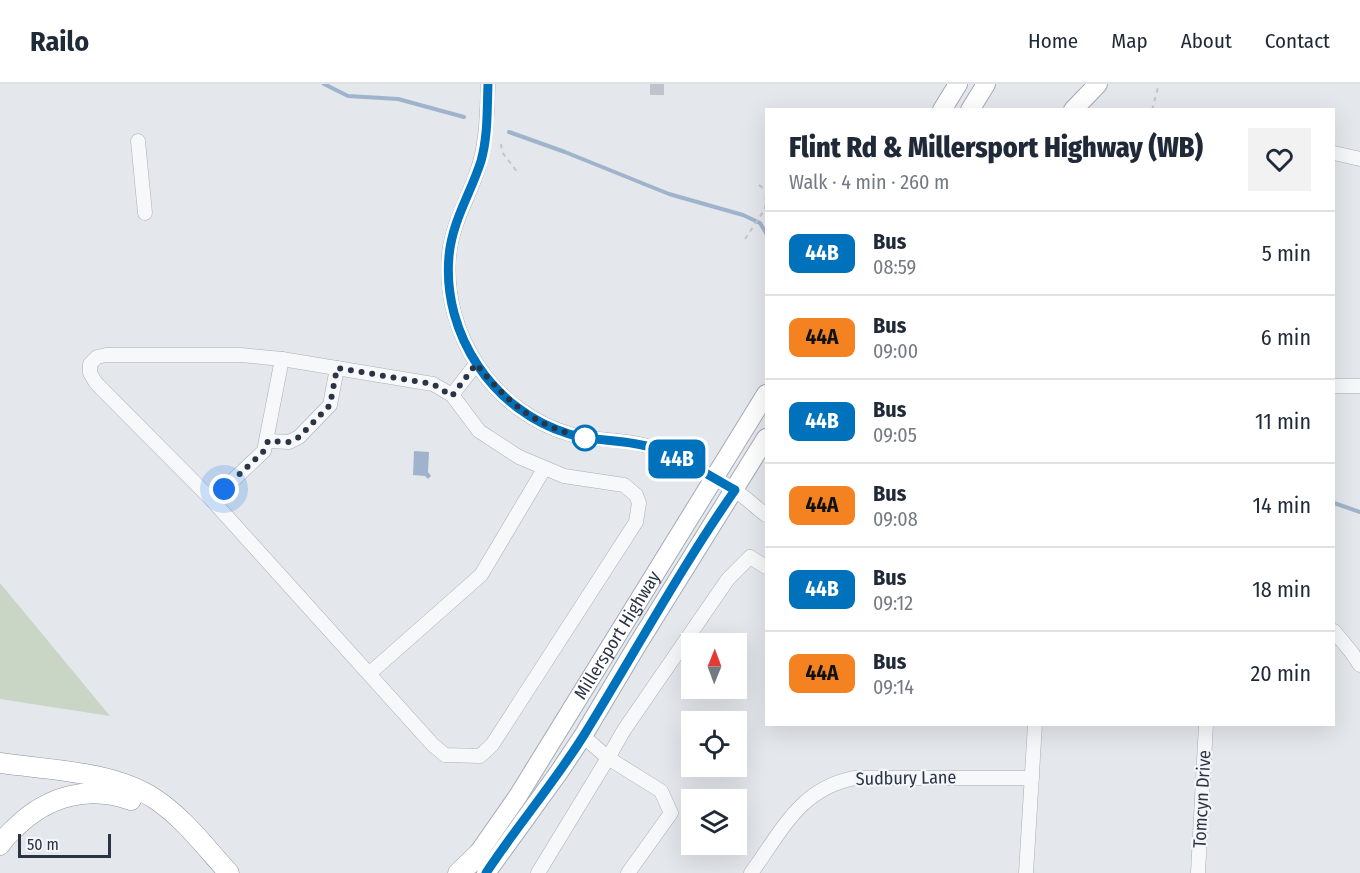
<!DOCTYPE html>
<html lang="en">
<head>
<meta charset="utf-8">
<style>
	:root { --surface:#fff; --page:#f2f2f3; --text:#1f2937; --muted:#747a83; --line:#e0e1e3 }
	body { margin:0; font-family:"Fira Sans Condensed",sans-serif; background:var(--page); color:var(--text); height:100vh; display:flex; flex-direction:column; font-size:22px; white-space:nowrap }
	* { box-sizing:border-box; margin:0 }
	p { font-size:20px; color:var(--muted) }
	.icon { flex:none; width:33px; height:33px; fill:none; stroke:currentColor; stroke-width:2; stroke-linecap:round; stroke-linejoin:round }
	.map { position:relative; flex:1; overflow:hidden }
	.side { position:absolute; left:765px; top:24px; width:570px; height:618px; display:flex; flex-direction:column; background:var(--surface); border-radius:0px; box-shadow:0 6px 24px #0002 }
	.side>* { flex:none }
	.badge { padding:0 12px; border-radius:9px; font-size:21px; line-height:39px }
	.needle { width:39px; rotate:1deg }
	.controls { position:absolute; left:681px; top:549px; display:grid; gap:12px }
	.controls a { display:grid; place-items:center; width:66px; height:66px; border-radius:0px; background:var(--surface); box-shadow:0 6px 24px #0002; font-size:30px }
	.scale { position:absolute; left:18px; bottom:15px; width:93px; box-sizing:border-box; padding-left:6px; border:3px solid #2b3445; border-top:0; font-size:16px; line-height:21px; white-space:nowrap; color:#2b3445; -webkit-text-stroke:4px #f4f6f9; paint-order:stroke }
	.you { position:absolute; width:30px; height:30px; margin:-15px; border:4px solid #fff; border-radius:50%; background:#1a73e8; box-shadow:0 0 0 9px #1a73e833 }
	.map>.badge { position:absolute; translate:-50% -50%; box-shadow:0 0 0 3px #fff }
	.round { display:grid; place-items:center; flex:none; width:63px; height:63px; border-radius:0px; background:var(--page) }
	.headline { display:flex; align-items:center; justify-content:space-between; height:102px; padding:0 24px }
	h1 { font-size:28px; font-weight:800; line-height:45px }
	ul { padding:0; list-style:none }
	li { display:flex; align-items:center; gap:18px; height:84px; padding:0 24px; border-top:2px solid var(--line) }
	li div { flex:1 }
	li b { display:block; font-size:22px }
	li em { font-style:normal }
	li .badge { min-width:66px; font-weight:700; text-align:center }
	header { display:flex; align-items:center; gap:36px; box-sizing:border-box; height:84px; padding:0 30px; background:var(--surface); border-bottom:2px solid var(--line) }
	header strong { font-size:28px }
	nav { display:flex; gap:33px; margin-inline-start:auto; font-size:21px }
	.map>svg:first-child { display:block }
	.green { fill:#c9d6c5 }
	.water { fill:#9fb4cc }
	.lines { fill:none; stroke-linecap:round; stroke-linejoin:round }
	.stream { stroke:#9fb4cc; stroke-width:4 }
	.minor-tunnel { stroke:#bfc3cb; stroke-width:14; stroke-dasharray:14 7; stroke-linecap:butt }
	.minor-casing { stroke:#a9aeb7; stroke-width:15 }
	.major-casing { stroke:#a3abb8; stroke-width:20 }
	.highway-casing { stroke:#8b94a3; stroke-width:21 }
	.path { stroke:#c2c5cb; stroke-width:2; stroke-dasharray:4.5 4.5; stroke-linecap:butt }
	.minor { stroke:#f7f8fa; stroke-width:14 }
	.major { stroke:#fff; stroke-width:18 }
	.highway { stroke:#fff; stroke-width:20 }
	.line-casing { stroke:#fff; stroke-width:14 }
	.line { stroke:#0072bc; stroke-width:9 }
	.walk { stroke:#2b3445; stroke-width:6; stroke-dasharray:0 10.8 }
	.stop-dot { fill:#fff; stroke:#0072bc; stroke-width:3 }
	.labels { text-anchor:middle; dominant-baseline:central; stroke-width:4.5; stroke-linejoin:round; paint-order:stroke }
	.street-label { font-size:18px; fill:#2b3445; stroke:#f4f6f9 }
</style>
</head>
<body>
<header>
<strong>Railo</strong>
<nav><a>Home</a><a>Map</a><a>About</a><a>Contact</a></nav>
</header>
<div class="map">
<svg width="1360" height="789" viewBox="0 0 1360 789">
	<rect width="100%" height="100%" fill="#e4e7ec"/>
	<!-- green -->
	<path class="green" d="M 0,499 L 110,632 L 0,615 Z"/>
	<!-- water -->
	<path class="water" d="M 414,367 L 429,368 L 428,388 L 431,392 L 428,395 L 425,392 L 413,391 Z"/>
	<g class="lines">
		<!-- stream -->
		<g class="stream">
			<path d="M 324,0 L 348,12 L 398,15 L 464,33"/>
			<path d="M 509,48 L 565,68 L 669,110 L 743,131 L 760,139 L 766,149"/>
			<path d="M 1334,419 L 1360,428"/>
		</g>
		<!-- minor-tunnel -->
		<path class="minor-tunnel" d="M 650,4 L 670,4"/>
		<defs>
			<g id="minor">
				<path d="M 488,0 C 487,29 487,57 478,85 C 468,115 452,140 449,171 C 442,252 495,330 573,351 C 601,358 631,354 658,366 C 682,376 712,391 734,406 C 746,413 755,423 766,431"/>
				<path d="M 138,57 L 145,129"/>
				<path d="M 1334,69 L 1360,75"/>
				<path d="M 106,271 L 241,271 L 282,275 L 433,300 L 452,311 L 479,347 L 519,373 L 564,392 L 624,401 L 636,411 L 639,419 L 636,438 L 492,661 L 480,672 L 445,671 L 433,661 L 212,416 L 96,299 L 90,289 L 90,280 L 97,273 Z"/>
				<path d="M 1334,302 L 1360,302"/>
				<path d="M 452,311 L 476,280"/>
				<path d="M 268,357 L 289,358 L 299,353 L 330,321 L 337,284"/>
				<path d="M 212,416 L 264,367 L 282,275"/>
				<path d="M 1334,547 L 1352,569 L 1360,581"/>
				<path d="M 370,589 L 481,491 L 544,385"/>
				<path d="M 583,652 L 608,674 L 624,646 L 728,495 L 750,473 L 766,483"/>
				<path d="M 538,789 L 608,674 L 661,707 L 671,729 L 628,789"/>
				<path d="M 751,789 C 782,747 800,704 855,694 L 1032,694"/>
				<path d="M 1026,789 L 1035,640"/>
				<path d="M 1198,789 L 1206,640"/>
			</g>
			<g id="major">
				<path d="M 942,26 L 958,0"/>
				<path d="M 970,26 L 986,0"/>
				<path d="M 1073,26 L 1098,0"/>
				<path id="s1" d="M 470,781 L 518,712 L 766,310"/>
				<path d="M 486,789 L 559,688 L 583,652 L 636,563 L 766,354"/>
			</g>
			<g id="highway">
				<path d="M 0,679 C 49,686 113,687 155,715 C 184,734 206,764 229,789"/>
				<path d="M 0,761 C 4,754 10,749 16,743 C 48,712 88,701 131,716"/>
				<path d="M 458,789 L 479,769"/>
			</g>
		</defs>
		<!-- minor casing -->
		<use href="#minor" class="minor-casing"/>
		<!-- major casing -->
		<use href="#major" class="major-casing"/>
		<!-- highway casing -->
		<use href="#highway" class="highway-casing"/>
		<!-- path -->
		<g class="path">
			<path d="M 1152,26 L 1159,0"/>
			<path d="M 501,60 L 502,68 L 518,89"/>
			<path d="M 759,101 L 766,106"/>
			<path d="M 745,155 L 765,125 L 766,109"/>
		</g>
		<!-- minor -->
		<use href="#minor" class="minor"/>
		<!-- major -->
		<use href="#major" class="major"/>
		<!-- highway -->
		<use href="#highway" class="highway"/>
	</g>
	<g class="lines">
		<defs>
			<path id="line" d="M 486,789 C 517,742 554,699 584,651 C 634,570 680,485 735,406 C 710,392 682,374 654,364 C 627,355 597,358 569,350 C 493,327 442,250 449,172 C 452,137 471,109 481,77 C 488,52 487,26 488,0"/>
		</defs>
		<!-- line casing -->
		<use href="#line" class="line-casing"/>
		<!-- line -->
		<use href="#line" class="line"/>
		<!-- walk -->
		<path class="walk" d="M 224,405 L 264,367 L 268,357 L 289,358 L 299,353 L 330,321 L 337,284 L 433,300 L 452,312 L 476,280 C 511,321 531,340 585,354"/>
	</g>
	<!-- markers -->
	<circle class="stop-dot" cx="585" cy="354" r="12"/>
	<g class="labels">
		<!-- street labels -->
		<g class="street-label">
			<text stroke="none"><textPath href="#s1" startOffset="273">Millersport Highway</textPath></text>
			<text transform="translate(906 694) rotate(-1)">Sudbury Lane</text>
			<text transform="translate(1202 715) rotate(-87)">Tomcyn Drive</text>
		</g>
	</g>
</svg>
<div class="controls">
<a><svg class="needle" viewBox="-14 -14 28 28"><path d="M0-13l5 13h-10z" fill="#e53935"/><path d="M0 13l5-13h-10z" fill="#747a83"/></svg></a>
<a><svg class="icon" aria-label="locate" viewBox="0 0 24 24"><circle cx="12" cy="12" r="6"/><path d="M12 2v4M12 18v4M2 12h4M18 12h4"/></svg></a>
<a><svg class="icon" aria-label="layers" viewBox="0 0 24 24"><path d="M12 4l9 5-9 5-9-5zM3 14l9 5 9-5"/></svg></a>
</div>
<div class="scale">50 m</div>
<div class="you" style="left:224px;top:405px"></div>
<b class="badge" style="left:677px;top:375px;background:#0072bc;color:#fff">44B</b>
<section class="side">
<div class="headline"><div><h1>Flint Rd &amp; Millersport Highway (WB)</h1><p>Walk · 4 min · 260 m</p></div><a class="round"><svg class="icon" aria-label="heart" viewBox="0 0 24 24"><path d="M12 20l-8-8c-3-5 5-10 8-4 3-6 11-1 8 4z"/></svg></a></div>
<ul>
<li><span class="badge" style="background:#0072bc;color:#fff">44B</span><div><b>Bus</b><p>08:59</p></div><em>5 min</em></li>
<li><span class="badge" style="background:#f58220;color:#111">44A</span><div><b>Bus</b><p>09:00</p></div><em>6 min</em></li>
<li><span class="badge" style="background:#0072bc;color:#fff">44B</span><div><b>Bus</b><p>09:05</p></div><em>11 min</em></li>
<li><span class="badge" style="background:#f58220;color:#111">44A</span><div><b>Bus</b><p>09:08</p></div><em>14 min</em></li>
<li><span class="badge" style="background:#0072bc;color:#fff">44B</span><div><b>Bus</b><p>09:12</p></div><em>18 min</em></li>
<li><span class="badge" style="background:#f58220;color:#111">44A</span><div><b>Bus</b><p>09:14</p></div><em>20 min</em></li>
</ul>
</section>
</div>
</body>
</html>
